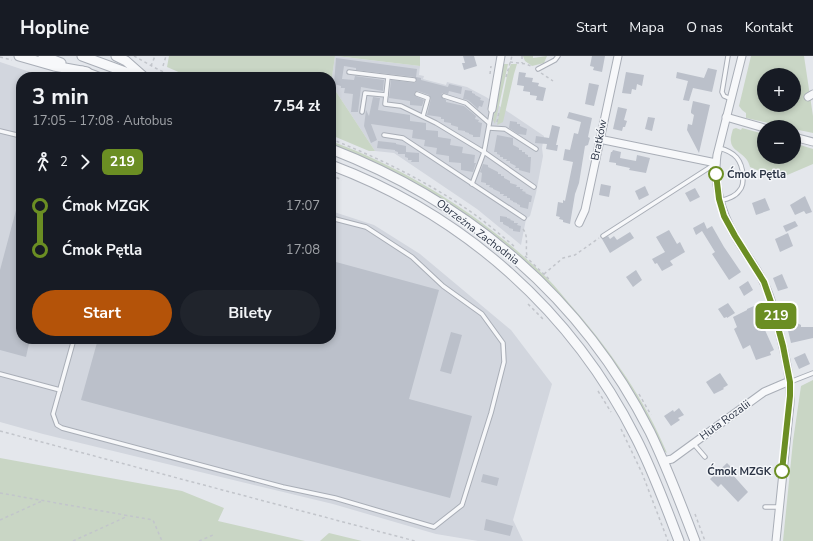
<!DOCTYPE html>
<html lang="pl">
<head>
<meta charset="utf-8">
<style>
	:root { --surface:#171b24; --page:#20242c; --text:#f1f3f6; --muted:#9ea1a6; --line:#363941; --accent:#b45309 }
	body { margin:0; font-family:"Nunito Sans",sans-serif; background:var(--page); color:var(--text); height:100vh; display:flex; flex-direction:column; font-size:15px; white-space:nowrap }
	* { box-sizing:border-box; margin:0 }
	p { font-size:13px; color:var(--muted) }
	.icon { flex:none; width:22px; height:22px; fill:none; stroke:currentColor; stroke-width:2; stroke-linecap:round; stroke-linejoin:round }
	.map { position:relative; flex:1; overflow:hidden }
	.sheet { position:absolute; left:16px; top:16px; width:320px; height:272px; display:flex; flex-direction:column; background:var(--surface); border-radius:16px; box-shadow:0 2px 6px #0003 }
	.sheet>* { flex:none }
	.badge { padding:0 8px; border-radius:6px; font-size:14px; line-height:26px }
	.controls { position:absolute; left:757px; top:12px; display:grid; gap:8px }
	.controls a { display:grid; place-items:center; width:44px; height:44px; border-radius:50%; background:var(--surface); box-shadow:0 2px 6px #0003; font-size:20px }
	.map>.badge { position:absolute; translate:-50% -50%; box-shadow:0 0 0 2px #fff }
	.legs { display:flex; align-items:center; gap:6px; height:44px; padding:0 16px; font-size:13px }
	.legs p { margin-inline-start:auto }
	.summary { display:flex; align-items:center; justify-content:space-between; height:68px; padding:0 16px }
	h1 { font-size:22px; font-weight:700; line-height:30px }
	.primary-button { display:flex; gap:8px; margin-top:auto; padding:8px 16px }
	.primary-button a { flex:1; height:46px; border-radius:24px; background:var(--accent); color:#fff; font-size:16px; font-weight:700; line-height:46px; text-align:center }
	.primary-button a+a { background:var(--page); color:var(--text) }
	ul { padding:0 16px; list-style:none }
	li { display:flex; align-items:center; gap:14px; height:44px; font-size:15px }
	li i { display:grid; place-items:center; width:6px; height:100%; margin:0 5px; background:currentColor }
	li i::after { content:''; width:10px; height:10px; margin:-5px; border:3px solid; border-radius:50%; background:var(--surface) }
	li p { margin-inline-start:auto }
	li:first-child i { background:linear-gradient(#0000 50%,currentColor 0) }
	li:last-child i { background:linear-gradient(currentColor 50%,#0000 0) }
	header { display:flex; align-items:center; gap:24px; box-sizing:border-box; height:56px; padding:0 20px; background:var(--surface); border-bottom:1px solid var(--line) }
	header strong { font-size:19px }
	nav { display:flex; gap:22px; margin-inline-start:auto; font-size:14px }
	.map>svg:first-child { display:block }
	.built { fill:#d2d6de }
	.green { fill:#c9d6c5; fill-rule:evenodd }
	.building { fill:#bbc0ca }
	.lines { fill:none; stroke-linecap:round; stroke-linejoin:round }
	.service-casing { stroke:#a9aeb7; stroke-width:5.5 }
	.minor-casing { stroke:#a9aeb7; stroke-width:9 }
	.tertiary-casing { stroke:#a9aeb7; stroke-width:11 }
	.path { stroke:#c2c5cb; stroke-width:1.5; stroke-dasharray:3 3; stroke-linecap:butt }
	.service { stroke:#f7f8fa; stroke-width:3.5 }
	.minor { stroke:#f7f8fa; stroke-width:7 }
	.tertiary { stroke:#f7f8fa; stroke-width:9 }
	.line-1-casing { stroke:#fff; stroke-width:9 }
	.line-1 { stroke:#6b8e23; stroke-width:6 }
	.stop-1-dot { fill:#fff; stroke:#6b8e23; stroke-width:2 }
	.labels { text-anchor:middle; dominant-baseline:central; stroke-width:3; stroke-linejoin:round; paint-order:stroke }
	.street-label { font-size:11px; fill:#2b3445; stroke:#f4f6f9 }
	.stop-label { font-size:11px; font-weight:bold; fill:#2b3445; stroke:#f4f6f9; text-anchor:start }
</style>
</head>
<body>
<header>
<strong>Hopline</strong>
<nav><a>Start</a><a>Mapa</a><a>O nas</a><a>Kontakt</a></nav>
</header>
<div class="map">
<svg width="813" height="485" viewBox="0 0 813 485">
	<rect width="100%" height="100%" fill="#e4e7ec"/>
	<!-- built -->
	<g class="built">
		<path d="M 335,0 L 420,10 L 419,19 L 424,20 L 423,23 L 446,29 L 447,26 L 467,31 L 486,41 L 544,80 L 542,92 L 543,100 L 536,137 L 530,160 L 526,163 L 521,189 L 477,153 L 394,97 L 375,95 L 331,28 Z"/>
		<path d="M 0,6 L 45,21 L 21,21 L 21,283 L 331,283 L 331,155 L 374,169 L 420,198 L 511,274 L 552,328 L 513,464 L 523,485 L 478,485 L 436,478 L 333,448 L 43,378 L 0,366 Z"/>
	</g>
	<!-- green -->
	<g class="green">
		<path d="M 169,0 L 335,0 L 331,28 L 375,95 L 369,95 L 331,79 L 331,21 L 190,21 L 167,11 Z"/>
		<path d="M 336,0 L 420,0 L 420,10 Z"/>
		<path d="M 523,0 L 533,0 L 533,2 L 547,0 L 544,7 L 532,10 L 525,5 Z"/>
		<path d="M 751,0 L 804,0 L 813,60 L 813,77 L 794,73 L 794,71 L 786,71 L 746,62 L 746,57 L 742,54 L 739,50 ZM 764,19 L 794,19 L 794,49 L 764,49 Z"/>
		<path d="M 503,8 L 508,8 L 495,68 L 493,64 Z"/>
		<path d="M 511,8 L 517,8 L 514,18 L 503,66 L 497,69 L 508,15 Z"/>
		<path d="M 736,72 L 741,74 L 742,72 L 764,78 L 764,101 L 794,101 L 794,87 L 813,93 L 813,108 L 778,123 L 750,111 C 747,97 732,96 731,86 C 730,82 732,77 733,73 Z"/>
		<path d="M 331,85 C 412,115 485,162 547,222 C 557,232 566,244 575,254 C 612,297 645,344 667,397 L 663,394 C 594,247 482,146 331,88 Z"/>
		<path d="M 813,324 L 813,485 L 783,485 L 793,385 L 801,330 Z"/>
		<path d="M 0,402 L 182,435 L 224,452 L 218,465 L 305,485 L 0,485 Z"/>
		<path d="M 329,477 L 362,485 L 320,485 Z"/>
	</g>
	<!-- building -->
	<g class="building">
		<path d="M 463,0 L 474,0 L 477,10 L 464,14 L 462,7 L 465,7 Z"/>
		<path d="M 592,0 L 605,0 L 602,16 L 593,14 L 594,11 L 590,10 Z"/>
		<path d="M 336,2 L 417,13 L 416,21 L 421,22 L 421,24 L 448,31 L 449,28 L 462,31 L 461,38 L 449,35 L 448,38 L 442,37 L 441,41 L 446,44 L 446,46 L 464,50 L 476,60 L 475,63 L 479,64 L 478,66 L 482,67 L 480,81 L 473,81 L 473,79 L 469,78 L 469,77 L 465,76 L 465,75 L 458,74 L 458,71 L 451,69 L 451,67 L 444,66 L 444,63 L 441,63 L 441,61 L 427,59 L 431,42 L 429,39 L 418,35 L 414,37 L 415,40 L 424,44 L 422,50 L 410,49 L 410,45 L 389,42 L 391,24 L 415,27 L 417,24 L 414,21 L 356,14 L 356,12 L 344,10 L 342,23 L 354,24 L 355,20 L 384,24 L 383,35 L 361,31 L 358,56 L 351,56 L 353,38 L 344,37 L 345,32 L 341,32 L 341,30 L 334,28 Z"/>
		<path d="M 708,12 L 717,14 L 712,36 L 693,32 L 689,45 L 683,44 L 688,25 L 676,22 L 677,16 L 704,22 Z"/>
		<path d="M 519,16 L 526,17 L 525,21 L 533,22 L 532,26 L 539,27 L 538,30 L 546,32 L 543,45 L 536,44 L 537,40 L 530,39 L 530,36 L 523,35 L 524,30 L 517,29 Z"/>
		<path d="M 626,16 L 644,19 L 642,30 L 637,28 L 636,34 L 632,33 L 631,38 L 622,37 Z"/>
		<path d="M 589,27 L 599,29 L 594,50 L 585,48 Z"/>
		<path d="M 465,34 L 472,35 L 472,37 L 475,38 L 475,39 L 481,42 L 480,44 L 484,45 L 482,51 L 479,50 L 478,53 L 468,44 L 463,43 Z"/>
		<path d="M 373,41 L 380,42 L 378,54 L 410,59 L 410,65 L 426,67 L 426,74 L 438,75 L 438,81 L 451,83 L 450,89 L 463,91 L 462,97 L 475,99 L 474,107 L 476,107 L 473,116 L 461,114 L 461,107 L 449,106 L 449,100 L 436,98 L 437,92 L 424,90 L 425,84 L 412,82 L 413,74 L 371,68 L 377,84 L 371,87 L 364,70 L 366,54 L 369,60 Z"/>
		<path d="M 693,45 L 710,49 L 699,97 L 687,74 L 688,68 L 692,69 L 694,59 L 691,57 L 691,55 Z"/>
		<path d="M 618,51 L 627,53 L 624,64 L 627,65 L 625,71 L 623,71 L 622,75 L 613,73 Z"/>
		<path d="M 569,56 L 592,62 L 588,81 L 590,82 L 588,89 L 585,90 L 579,127 L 575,138 L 570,168 L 563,166 L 563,164 L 559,163 L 560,161 L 556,160 L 558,146 L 563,147 L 563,144 L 565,145 L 573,106 L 563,104 L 565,93 L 570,94 L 574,77 L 578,78 L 581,66 L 567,62 Z"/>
		<path d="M 648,61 L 655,62 L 652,75 L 645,73 Z"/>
		<path d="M 510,65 L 517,66 L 517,68 L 520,68 L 520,70 L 527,73 L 526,79 L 518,78 L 509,72 Z"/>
		<path d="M 552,69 L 560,71 L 556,89 L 558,89 L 557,95 L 546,93 L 547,88 L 535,87 L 536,80 L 549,82 Z"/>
		<path d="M 497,79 L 513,82 L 513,89 L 519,92 L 519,94 L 522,94 L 522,96 L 525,96 L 525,98 L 528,99 L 528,101 L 531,101 L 530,117 L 519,114 L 519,112 L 515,112 L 516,110 L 510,107 L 510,105 L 506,105 L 507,103 L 503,103 L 503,101 L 500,101 L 500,99 L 497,98 L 497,96 L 494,96 Z"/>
		<path d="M 378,85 L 396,87 L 396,88 L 406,90 L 406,96 L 419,97 L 419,106 L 411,106 L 412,104 L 408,104 L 408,102 L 405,101 L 405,98 L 398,98 L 398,96 L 395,95 L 395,92 L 395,94 L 377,92 Z"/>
		<path d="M 613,94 L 621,96 L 620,102 L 636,105 L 637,99 L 650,102 L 646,117 L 629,114 L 630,112 L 616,109 L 616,107 L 609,106 L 611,96 L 612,96 Z"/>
		<path d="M 483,108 L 488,109 L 488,111 L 498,116 L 498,118 L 501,118 L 501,120 L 504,120 L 504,122 L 510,125 L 510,127 L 517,129 L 516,131 L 520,131 L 520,133 L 523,133 L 522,135 L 526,136 L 525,137 L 532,140 L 531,146 L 529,146 L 528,153 L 520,151 L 520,149 L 517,148 L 517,147 L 513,146 L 513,145 L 510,144 L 510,142 L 507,142 L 507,140 L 503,140 L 504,138 L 500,138 L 500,136 L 493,133 L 493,132 L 489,131 L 490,129 L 486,129 L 486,127 L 481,126 L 482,117 L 480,116 Z"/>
		<path d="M 601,128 L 611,130 L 609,141 L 599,139 Z"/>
		<path d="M 645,130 L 649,139 L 639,144 L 635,135 Z"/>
		<path d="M 695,132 L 700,141 L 690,146 L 685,137 Z"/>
		<path d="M 805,140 L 812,156 L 806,158 L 804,155 L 795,159 L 790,149 Z"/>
		<path d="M 765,142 L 770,154 L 756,159 L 752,147 Z"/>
		<path d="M 19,143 L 21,144 L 21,283 L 30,283 L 26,301 L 0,294 L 0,214 Z"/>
		<path d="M 500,160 L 507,161 L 507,162 L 511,163 L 510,164 L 514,165 L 514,167 L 518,167 L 517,169 L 521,170 L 520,176 L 513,175 L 513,173 L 509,172 L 509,171 L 503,168 L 503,166 L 500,166 Z"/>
		<path d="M 795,165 L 798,170 L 786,176 L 783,170 Z"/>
		<path d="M 704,166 L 707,173 L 705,174 L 712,170 L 724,191 L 741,216 L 729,224 L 712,198 L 715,196 L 702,175 L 696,179 L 693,172 Z"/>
		<path d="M 669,174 L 677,188 L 680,186 L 685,196 L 670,205 L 673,209 L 662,215 L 657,207 L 655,208 L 652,203 L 665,196 L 656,181 Z"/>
		<path d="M 630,176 L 634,182 L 610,197 L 602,183 L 608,180 L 610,183 L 614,180 L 617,184 Z"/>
		<path d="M 788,177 L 793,190 L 780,196 L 775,183 Z"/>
		<path d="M 336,206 L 439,234 L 409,343 L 472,360 L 450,442 L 81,344 L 98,283 L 331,283 L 331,220 L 332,220 Z"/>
		<path d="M 636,214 L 642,224 L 633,231 L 626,221 Z"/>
		<path d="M 782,218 L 788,232 L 778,235 L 773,222 Z"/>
		<path d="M 748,225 L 753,234 L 744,240 L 739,231 Z"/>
		<path d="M 728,247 L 735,257 L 727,262 L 727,261 L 724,262 L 718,253 Z"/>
		<path d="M 754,250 L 774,294 L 770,296 L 771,299 L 756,304 L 750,289 L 743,293 L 734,273 L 737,271 L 733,261 L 747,254 L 747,253 Z"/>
		<path d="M 786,266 L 797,267 L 801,269 L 801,271 L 813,271 L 813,282 L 791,287 Z"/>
		<path d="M 451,276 L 462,279 L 451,318 L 440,315 Z"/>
		<path d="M 805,297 L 810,308 L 799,313 L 794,302 Z"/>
		<path d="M 720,317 L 728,329 L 723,332 L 724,333 L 714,338 L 706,326 Z"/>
		<path d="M 679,352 L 684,359 L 678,362 L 680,364 L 671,370 L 664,360 L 673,354 L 674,356 Z"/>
		<path d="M 727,407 L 735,415 L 732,418 L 748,436 L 738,446 L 721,428 L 718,431 L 710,423 Z"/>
		<path d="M 483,418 L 499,422 L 497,430 L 481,426 Z"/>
		<path d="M 486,463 L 513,470 L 510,480 L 484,474 Z"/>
	</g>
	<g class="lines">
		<defs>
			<g id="service">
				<path d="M 728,0 L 722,36 L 724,40 L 731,43"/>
				<path d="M 538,13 L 555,4 L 558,0"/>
				<path d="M 349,16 L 414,24"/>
				<path d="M 388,21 L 385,48 L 401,50 L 436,67 L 484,96 L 534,131"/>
				<path d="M 417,38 L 428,42 L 423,60"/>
				<path d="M 444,40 L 466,47 L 489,67"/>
				<path d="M 362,56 L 365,37 L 386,39"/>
				<path d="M 489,72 L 505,73 L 536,93"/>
				<path d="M 0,75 L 21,80"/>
				<path d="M 384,79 L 403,82 L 524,162"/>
				<path d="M 719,92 C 735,96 742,104 743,120 C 743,126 743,131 739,135 C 735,141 727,143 720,145"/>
				<path d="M 472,128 L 484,96 L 492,53"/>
				<path d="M 603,180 L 715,108"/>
				<path d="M 74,283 L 53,358 L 57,369 L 62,372 L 283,431 L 335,442 L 434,471 L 462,449 L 491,357 L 504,306 L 503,287 L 482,258 L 443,230 L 412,201 L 366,171 L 331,162"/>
				<path d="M 0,318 L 60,334"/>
				<path d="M 790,326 L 813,317"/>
				<path d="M 693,387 L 705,401"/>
				<path d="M 765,451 L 779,451"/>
			</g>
			<g id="minor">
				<path d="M 742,0 L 717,99 C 713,127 721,156 735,180 C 744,196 756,210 764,227 C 772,243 776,261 780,279 C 786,302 791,324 790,348 L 776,485"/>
				<path d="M 808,41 L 813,38"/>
				<path d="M 492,53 L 501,0"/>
				<path d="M 726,61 L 764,72"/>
				<path d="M 794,81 L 813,86"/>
				<path d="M 599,83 L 716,107"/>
				<path d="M 579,167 L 585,154 L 618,0"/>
				<path d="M 663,405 L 672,403 L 764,336 L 785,327 L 790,326"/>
			</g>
			<g id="tertiary">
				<path d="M 19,0 L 54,10 L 87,16"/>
				<path d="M 43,0 L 61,7"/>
				<path d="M 82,0 L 139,21"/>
				<path d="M 116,0 L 126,5 L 143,20"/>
				<path d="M 82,15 L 98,21"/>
				<path d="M 331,93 C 470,147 582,242 650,376 C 667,411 681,448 695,485"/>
				<path d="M 331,109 C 464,159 572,255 636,382 C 653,415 666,451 679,485"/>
			</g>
		</defs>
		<!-- service casing -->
		<use href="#service" class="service-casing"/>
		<!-- minor casing -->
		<use href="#minor" class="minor-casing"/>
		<!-- tertiary casing -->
		<use href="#tertiary" class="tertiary-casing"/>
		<!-- path -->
		<g class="path">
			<path d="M 134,0 L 159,14 L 177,21"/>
			<path d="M 522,0 L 522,7"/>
			<path d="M 0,1 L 12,4"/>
			<path d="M 510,6 L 526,8 L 533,11"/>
			<path d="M 151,10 L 155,0"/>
			<path d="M 163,10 L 166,0"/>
			<path d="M 541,17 L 553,25"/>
			<path d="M 490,18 L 491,10"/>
			<path d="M 506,21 L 512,0"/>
			<path d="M 497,66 L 499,56"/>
			<path d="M 331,83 C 381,103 430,127 474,158 C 488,168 502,180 515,191"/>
			<path d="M 331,119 L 342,124"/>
			<path d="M 523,173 C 529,181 525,190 527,200"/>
			<path d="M 525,200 L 551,225"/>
			<path d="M 544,218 L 563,202 L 575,199 L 599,182"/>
			<path d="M 528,248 L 544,264"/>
			<path d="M 598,335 L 611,356"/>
			<path d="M 639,338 L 651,359"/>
			<path d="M 621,373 L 642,417 L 668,485"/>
			<path d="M 0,375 L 415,485"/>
			<path d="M 0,437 L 153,464 L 162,485"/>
			<path d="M 695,458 L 705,485"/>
			<path d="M 0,464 L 42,445"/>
			<path d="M 73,485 L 128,460"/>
			<path d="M 199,485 L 213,479"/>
		</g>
		<!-- service -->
		<use href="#service" class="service"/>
		<!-- minor -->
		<use href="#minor" class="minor"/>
		<!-- tertiary -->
		<use href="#tertiary" class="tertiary"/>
	</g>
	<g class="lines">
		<defs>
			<path id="line-1" d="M 716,118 L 719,143 L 724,160 L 735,180 L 764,226 L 772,249 L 783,290 L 790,326 L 790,340 L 782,415"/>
		</defs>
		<!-- line-1 casing -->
		<use href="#line-1" class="line-1-casing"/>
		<!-- line-1 -->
		<use href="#line-1" class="line-1"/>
	</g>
	<!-- markers -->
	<g class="stop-1-dot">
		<circle cx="716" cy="118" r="7"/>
		<circle cx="782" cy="415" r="7"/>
	</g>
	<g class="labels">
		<!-- street labels -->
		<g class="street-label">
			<text transform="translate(599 84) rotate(-78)">Bratków</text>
			<text transform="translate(478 176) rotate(37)">Obrzeżna Zachodnia</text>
			<text transform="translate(725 364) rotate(-36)">Huta Rozalii</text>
		</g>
		<!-- stop labels -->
		<g class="stop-label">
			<text x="727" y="118">Ćmok Pętla</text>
			<text x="771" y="415" text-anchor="end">Ćmok MZGK</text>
		</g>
	</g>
</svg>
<div class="controls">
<a>+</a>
<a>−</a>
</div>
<b class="badge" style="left:776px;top:260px;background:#6b8e23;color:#fff">219</b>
<section class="sheet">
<div class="summary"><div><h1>3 min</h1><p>17:05 – 17:08 · Autobus</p></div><b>7.54 zł</b></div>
<div class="legs"><svg class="icon" aria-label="walk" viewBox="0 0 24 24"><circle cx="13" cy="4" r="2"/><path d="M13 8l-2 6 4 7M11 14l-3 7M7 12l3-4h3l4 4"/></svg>2<svg class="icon" aria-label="forward" viewBox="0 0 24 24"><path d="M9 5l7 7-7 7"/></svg><b class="badge" style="background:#6b8e23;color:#fff">219</b></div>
<ul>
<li><i style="color:#6b8e23"></i><b>Ćmok MZGK</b><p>17:07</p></li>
<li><i style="color:#6b8e23"></i><b>Ćmok Pętla</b><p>17:08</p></li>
</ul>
<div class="primary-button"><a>Start</a><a>Bilety</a></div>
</section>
</div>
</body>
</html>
